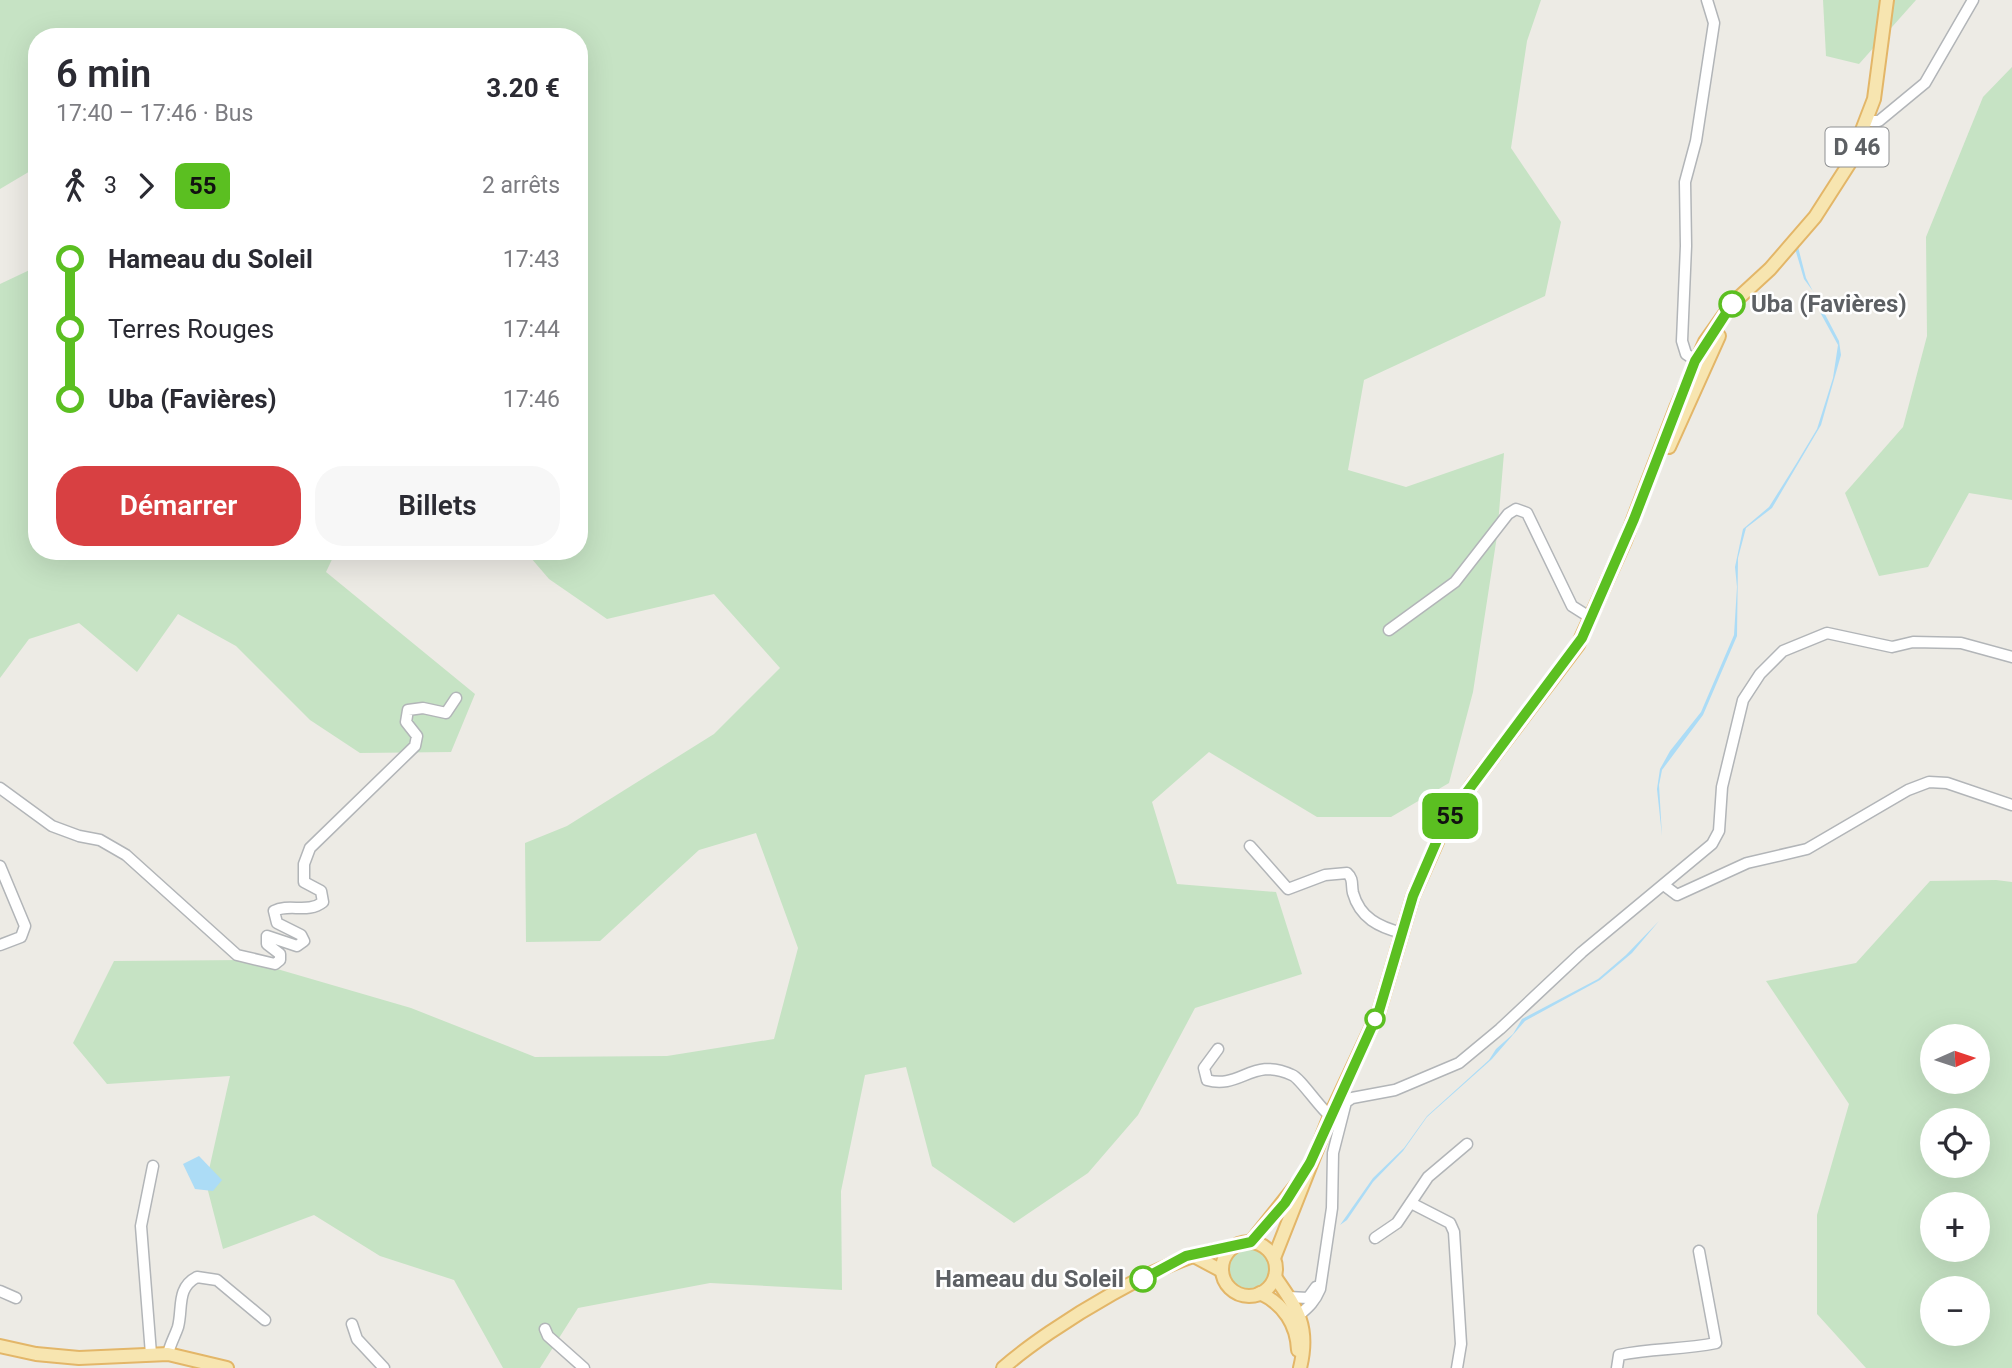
<!DOCTYPE html>
<html lang="fr">
<head>
<meta charset="utf-8">
<style>
	:root { --surface:#fff; --page:#f7f7f7; --text:#2b2b33; --muted:#7c7c81; --accent:#d84042 }
	body { margin:0; font-family:Roboto,sans-serif; background:var(--page); color:var(--text); height:100vh; display:flex; flex-direction:column; font-size:26px; white-space:nowrap }
	* { box-sizing:border-box; margin:0 }
	p { font-size:23px; color:var(--muted) }
	.icon { flex:none; width:38px; height:38px; fill:none; stroke:currentColor; stroke-width:2; stroke-linecap:round; stroke-linejoin:round }
	.map { position:relative; flex:1; overflow:hidden }
	.side { position:absolute; left:28px; top:28px; width:560px; height:532px; display:flex; flex-direction:column; background:var(--surface); border-radius:28px; box-shadow:0 7px 28px #0002 }
	.side>* { flex:none }
	.badge { padding:0 14px; border-radius:10px; font-size:24px; line-height:46px }
	.needle { width:46px; rotate:87deg }
	.tools { position:absolute; left:1920px; top:1024px; display:grid; gap:14px }
	.tools a { display:grid; place-items:center; width:70px; height:70px; border-radius:50%; background:var(--surface); box-shadow:0 7px 28px #0002; font-size:35px }
	.map>.badge { position:absolute; translate:-50% -50%; box-shadow:0 0 0 4px #fff }
	.legs { display:flex; align-items:center; gap:10px; height:77px; padding:0 28px; font-size:23px }
	.legs p { margin-inline-start:auto }
	.overview { display:flex; align-items:center; justify-content:space-between; height:119px; padding:0 28px }
	h1 { font-size:38px; font-weight:600; line-height:52px }
	.primary-button { display:flex; gap:14px; margin-top:auto; padding:14px 28px }
	.primary-button a { flex:1; height:80px; border-radius:28px; background:var(--accent); color:#fff; font-size:28px; font-weight:600; line-height:80px; text-align:center }
	.primary-button a+a { background:var(--page); color:var(--text) }
	ul { padding:0 28px; list-style:none }
	li { display:flex; align-items:center; gap:24px; height:70px; font-size:26px }
	li i { display:grid; place-items:center; width:10px; height:100%; margin:0 9px; background:currentColor }
	li i::after { content:''; width:18px; height:18px; margin:-9px; border:5px solid; border-radius:50%; background:var(--surface) }
	li p { margin-inline-start:auto }
	li:first-child i { background:linear-gradient(#0000 50%,currentColor 0) }
	li:last-child i { background:linear-gradient(currentColor 50%,#0000 0) }
	.map>svg:first-child { display:block }
	.green { fill:#c6e3c4; fill-rule:evenodd }
	.water { fill:#acdcf6 }
	.lines { fill:none; stroke-linecap:round; stroke-linejoin:round }
	.minor-casing { stroke:#b2b5b8; stroke-width:13 }
	.major-casing { stroke:#e3b668; stroke-width:16 }
	.minor { stroke:#fff; stroke-width:10 }
	.major { stroke:#f7e5b0; stroke-width:12 }
	.line-1-casing { stroke:#fff; stroke-width:16 }
	.line-1 { stroke:#5bbf21; stroke-width:10 }
	.stop-1-dot { fill:#fff; stroke:#5bbf21; stroke-width:3.5 }
	.labels { text-anchor:middle; dominant-baseline:central; stroke-width:5; stroke-linejoin:round; paint-order:stroke }
	.shield { fill:#fff; stroke:#8e9092; stroke-width:2 }
	.shield-label { font-size:23px; font-weight:bold; fill:#5d6064 }
	.stop-label { font-size:24px; font-weight:bold; fill:#5d6064; stroke:#fff; text-anchor:start }
</style>
</head>
<body>
<div class="map">
<svg width="2012" height="1368" viewBox="0 0 2012 1368">
	<rect width="100%" height="100%" fill="#edebe5"/>
	<!-- green -->
	<g class="green">
		<path d="M 0,0 L 1541,0 L 1527,41 L 1511,148 L 1561,222 L 1545,296 L 1364,380 L 1348,470 L 1406,487 L 1504,453 L 1497,536 L 1473,692 L 1449,783 L 1391,817 L 1317,817 L 1209,752 L 1152,802 L 1177,884 L 1276,892 L 1302,974 L 1195,1008 L 1138,1115 L 1088,1173 L 1014,1223 L 932,1166 L 906,1067 L 865,1075 L 841,1191 L 842,1290 L 710,1283 L 578,1308 L 540,1368 L 503,1368 L 454,1280 L 380,1256 L 314,1215 L 223,1249 L 206,1183 L 230,1076 L 107,1084 L 73,1043 L 114,961 L 246,960 L 411,1008 L 535,1057 L 667,1056 L 774,1039 L 798,948 L 756,833 L 699,850 L 600,941 L 526,942 L 525,843 L 567,826 L 714,734 L 780,668 L 714,594 L 607,619 L 549,579 L 525,551 L 579,551 L 579,37 L 37,37 L 37,167 L 0,189 Z"/>
		<path d="M 1823,0 L 1916,0 L 1859,64 L 1826,56 Z"/>
		<path d="M 2012,67 L 2012,500 L 1969,493 L 1928,567 L 1879,576 L 1845,493 L 1903,427 L 1927,336 L 1926,237 L 1983,97 Z"/>
		<path d="M 36,267 L 37,551 L 336,551 L 326,572 L 475,694 L 451,752 L 360,753 L 310,720 L 236,646 L 178,614 L 137,672 L 79,623 L 29,639 L 0,678 L 0,284 Z"/>
		<path d="M 1996,880 L 2012,882 L 2012,1368 L 1866,1368 L 1817,1314 L 1817,1215 L 1849,1104 L 1766,981 L 1856,963 L 1930,881 ZM 1932,1036 L 1978,1036 L 1978,1082 L 1932,1082 ZM 1932,1120 L 1978,1120 L 1978,1166 L 1932,1166 ZM 1932,1204 L 1978,1204 L 1978,1250 L 1932,1250 ZM 1932,1288 L 1978,1288 L 1978,1334 L 1932,1334 Z"/>
		<circle cx="1249" cy="1268" r="22"/>
	</g>
	<!-- water -->
	<g class="water">
		<path d="M 1797,243 L 1806,278 L 1839,341 L 1841,355 L 1821,425 L 1772,508 L 1746,528 L 1738,558 L 1737,636 L 1703,715 L 1662,770 L 1659,785 L 1662,836 L 1657,789 L 1660,769 L 1670,751 L 1701,712 L 1734,635 L 1737,587 L 1735,567 L 1743,529 L 1769,507 L 1796,464 L 1817,429 L 1833,378 L 1838,345 L 1821,314 L 1815,294 L 1804,279 L 1794,245 Z"/>
		<path d="M 1659,921 L 1632,953 L 1600,980 L 1525,1021 L 1492,1059 L 1427,1117 L 1403,1151 L 1373,1182 L 1347,1220 L 1340,1225 L 1373,1178 L 1404,1148 L 1427,1116 L 1489,1060 L 1496,1049 L 1513,1034 L 1522,1019 L 1598,979 L 1626,955 Z"/>
		<path d="M 199,1156 L 222,1180 L 213,1191 L 195,1189 L 183,1164 Z"/>
	</g>
	<g class="lines">
		<defs>
			<g id="minor">
				<path d="M 1867,121 L 1879,121 L 1925,83 L 1973,0"/>
				<path d="M 1701,364 L 1686,354 L 1682,341 L 1686,246 L 1685,182 L 1696,141 L 1714,23 L 1707,0"/>
				<path d="M 1389,630 L 1455,582 L 1508,514 L 1516,509 L 1527,513 L 1572,606 L 1591,618"/>
				<path d="M 0,788 L 52,826 L 79,836 L 100,840 L 126,855 L 237,955 L 275,964 L 280,960 L 280,954 L 267,944 L 267,936 L 297,946 L 304,941 L 301,935 L 277,923 L 274,911 C 289,903 308,914 323,902 L 321,891 L 304,882 L 304,864 L 310,848 L 415,746 L 417,736 L 406,722 L 408,710 L 423,708 L 446,713 L 456,698"/>
				<path d="M 1250,846 L 1288,889 L 1325,875 L 1347,873 C 1354,879 1351,885 1353,893 C 1360,918 1379,927 1402,933"/>
				<path d="M 0,866 L 25,926 L 21,937 L 0,945"/>
				<path d="M 1665,886 L 1677,895 L 1747,863 L 1807,849 L 1908,790 L 1929,782 L 1947,783 L 2012,805"/>
				<path d="M 1218,1049 L 1204,1068 L 1207,1080 C 1240,1090 1253,1056 1292,1075 C 1300,1078 1319,1107 1330,1116"/>
				<path d="M 1411,1203 L 1450,1223 L 1454,1232 L 1461,1344 L 1457,1368"/>
				<path d="M 1375,1238 L 1397,1223 L 1428,1177 L 1467,1144"/>
				<path d="M 0,1291 L 16,1298"/>
				<path d="M 1288,1297 L 1308,1298 L 1316,1287"/>
				<path d="M 1293,1314 L 1299,1315 C 1309,1307 1315,1301 1320,1289 L 1332,1208 L 1333,1153 L 1346,1102 L 1352,1098 L 1395,1090 L 1459,1063 L 1500,1029 L 1582,952 L 1712,844 L 1719,831 L 1722,787 L 1743,700 L 1760,674 L 1783,651 L 1827,633 L 1892,647 L 1913,642 L 1961,643 L 2012,657"/>
				<path d="M 352,1324 L 357,1339 L 384,1368"/>
				<path d="M 545,1329 L 548,1336 L 584,1368"/>
				<path d="M 151,1354 L 141,1226 L 153,1166"/>
				<path d="M 168,1354 C 170,1344 175,1336 178,1327 C 183,1308 176,1288 197,1277 L 217,1280 L 265,1320"/>
				<path d="M 1617,1368 L 1619,1355 C 1653,1348 1682,1350 1716,1343 L 1699,1251"/>
			</g>
			<g id="major">
				<path d="M 1669,447 L 1719,336"/>
				<path d="M 1251,1242 L 1297,1184"/>
				<circle cx="1249" cy="1269" r="27"/>
				<path d="M 1192,1255 L 1222,1271"/>
				<path d="M 1274,1258 L 1330,1116 L 1379,1011 L 1413,896 L 1444,826 L 1472,785 L 1578,645 L 1625,541 L 1676,408 L 1705,342 L 1732,304 L 1770,269 L 1815,217 L 1849,164 L 1874,99 L 1887,0"/>
				<path d="M 1275,1277 C 1298,1310 1310,1327 1300,1368"/>
				<path d="M 1260,1293 C 1284,1304 1297,1325 1298,1350"/>
				<path d="M 0,1346 L 36,1354 L 79,1358 L 168,1354 L 227,1368"/>
				<path d="M 1003,1368 C 1048,1328 1173,1250 1232,1248"/>
			</g>
		</defs>
		<!-- minor casing -->
		<use href="#minor" class="minor-casing"/>
		<!-- major casing -->
		<use href="#major" class="major-casing"/>
		<!-- minor -->
		<use href="#minor" class="minor"/>
		<!-- major -->
		<use href="#major" class="major"/>
	</g>
	<g class="lines">
		<defs>
			<path id="line-1" d="M 1143,1279 L 1186,1256 L 1251,1242 L 1285,1203 L 1310,1163 L 1379,1011 L 1413,896 L 1438,838 L 1461,800 L 1582,638 L 1634,519 L 1695,361 L 1732,304"/>
		</defs>
		<!-- line-1 casing -->
		<use href="#line-1" class="line-1-casing"/>
		<!-- line-1 -->
		<use href="#line-1" class="line-1"/>
	</g>
	<!-- markers -->
	<g class="stop-1-dot">
		<circle cx="1732" cy="304" r="12"/>
		<circle cx="1375" cy="1019" r="9"/>
		<circle cx="1143" cy="1279" r="12"/>
	</g>
	<g class="labels">
		<!-- shield labels -->
		<rect class="shield" x="1825.5" y="127.5" width="63" height="39" rx="5"/>
		<g class="shield-label">
			<text x="1857" y="147">D 46</text>
		</g>
		<!-- stop labels -->
		<g class="stop-label">
			<text x="1751" y="304">Uba (Favières)</text>
			<text x="1124" y="1279" text-anchor="end">Hameau du Soleil</text>
		</g>
	</g>
</svg>
<div class="tools">
<a><svg class="needle" viewBox="-14 -14 28 28"><path d="M0-13l5 13h-10z" fill="#e53935"/><path d="M0 13l5-13h-10z" fill="#7c7c81"/></svg></a>
<a><svg class="icon" aria-label="locate" viewBox="0 0 24 24"><circle cx="12" cy="12" r="6"/><path d="M12 2v4M12 18v4M2 12h4M18 12h4"/></svg></a>
<a>+</a>
<a>−</a>
</div>
<b class="badge" style="left:1450px;top:816px;background:#5bbf21;color:#111">55</b>
<section class="side">
<div class="overview"><div><h1>6 min</h1><p>17:40 – 17:46 · Bus</p></div><b>3.20 €</b></div>
<div class="legs"><svg class="icon" aria-label="walk" viewBox="0 0 24 24"><circle cx="13" cy="4" r="2"/><path d="M13 8l-2 6 4 7M11 14l-3 7M7 12l3-4h3l4 4"/></svg>3<svg class="icon" aria-label="forward" viewBox="0 0 24 24"><path d="M9 5l7 7-7 7"/></svg><b class="badge" style="background:#5bbf21;color:#111">55</b><p>2 arrêts</p></div>
<ul>
<li><i style="color:#5bbf21"></i><b>Hameau du Soleil</b><p>17:43</p></li>
<li><i style="color:#5bbf21"></i><span>Terres Rouges</span><p>17:44</p></li>
<li><i style="color:#5bbf21"></i><b>Uba (Favières)</b><p>17:46</p></li>
</ul>
<div class="primary-button"><a>Démarrer</a><a>Billets</a></div>
</section>
</div>
</body>
</html>
